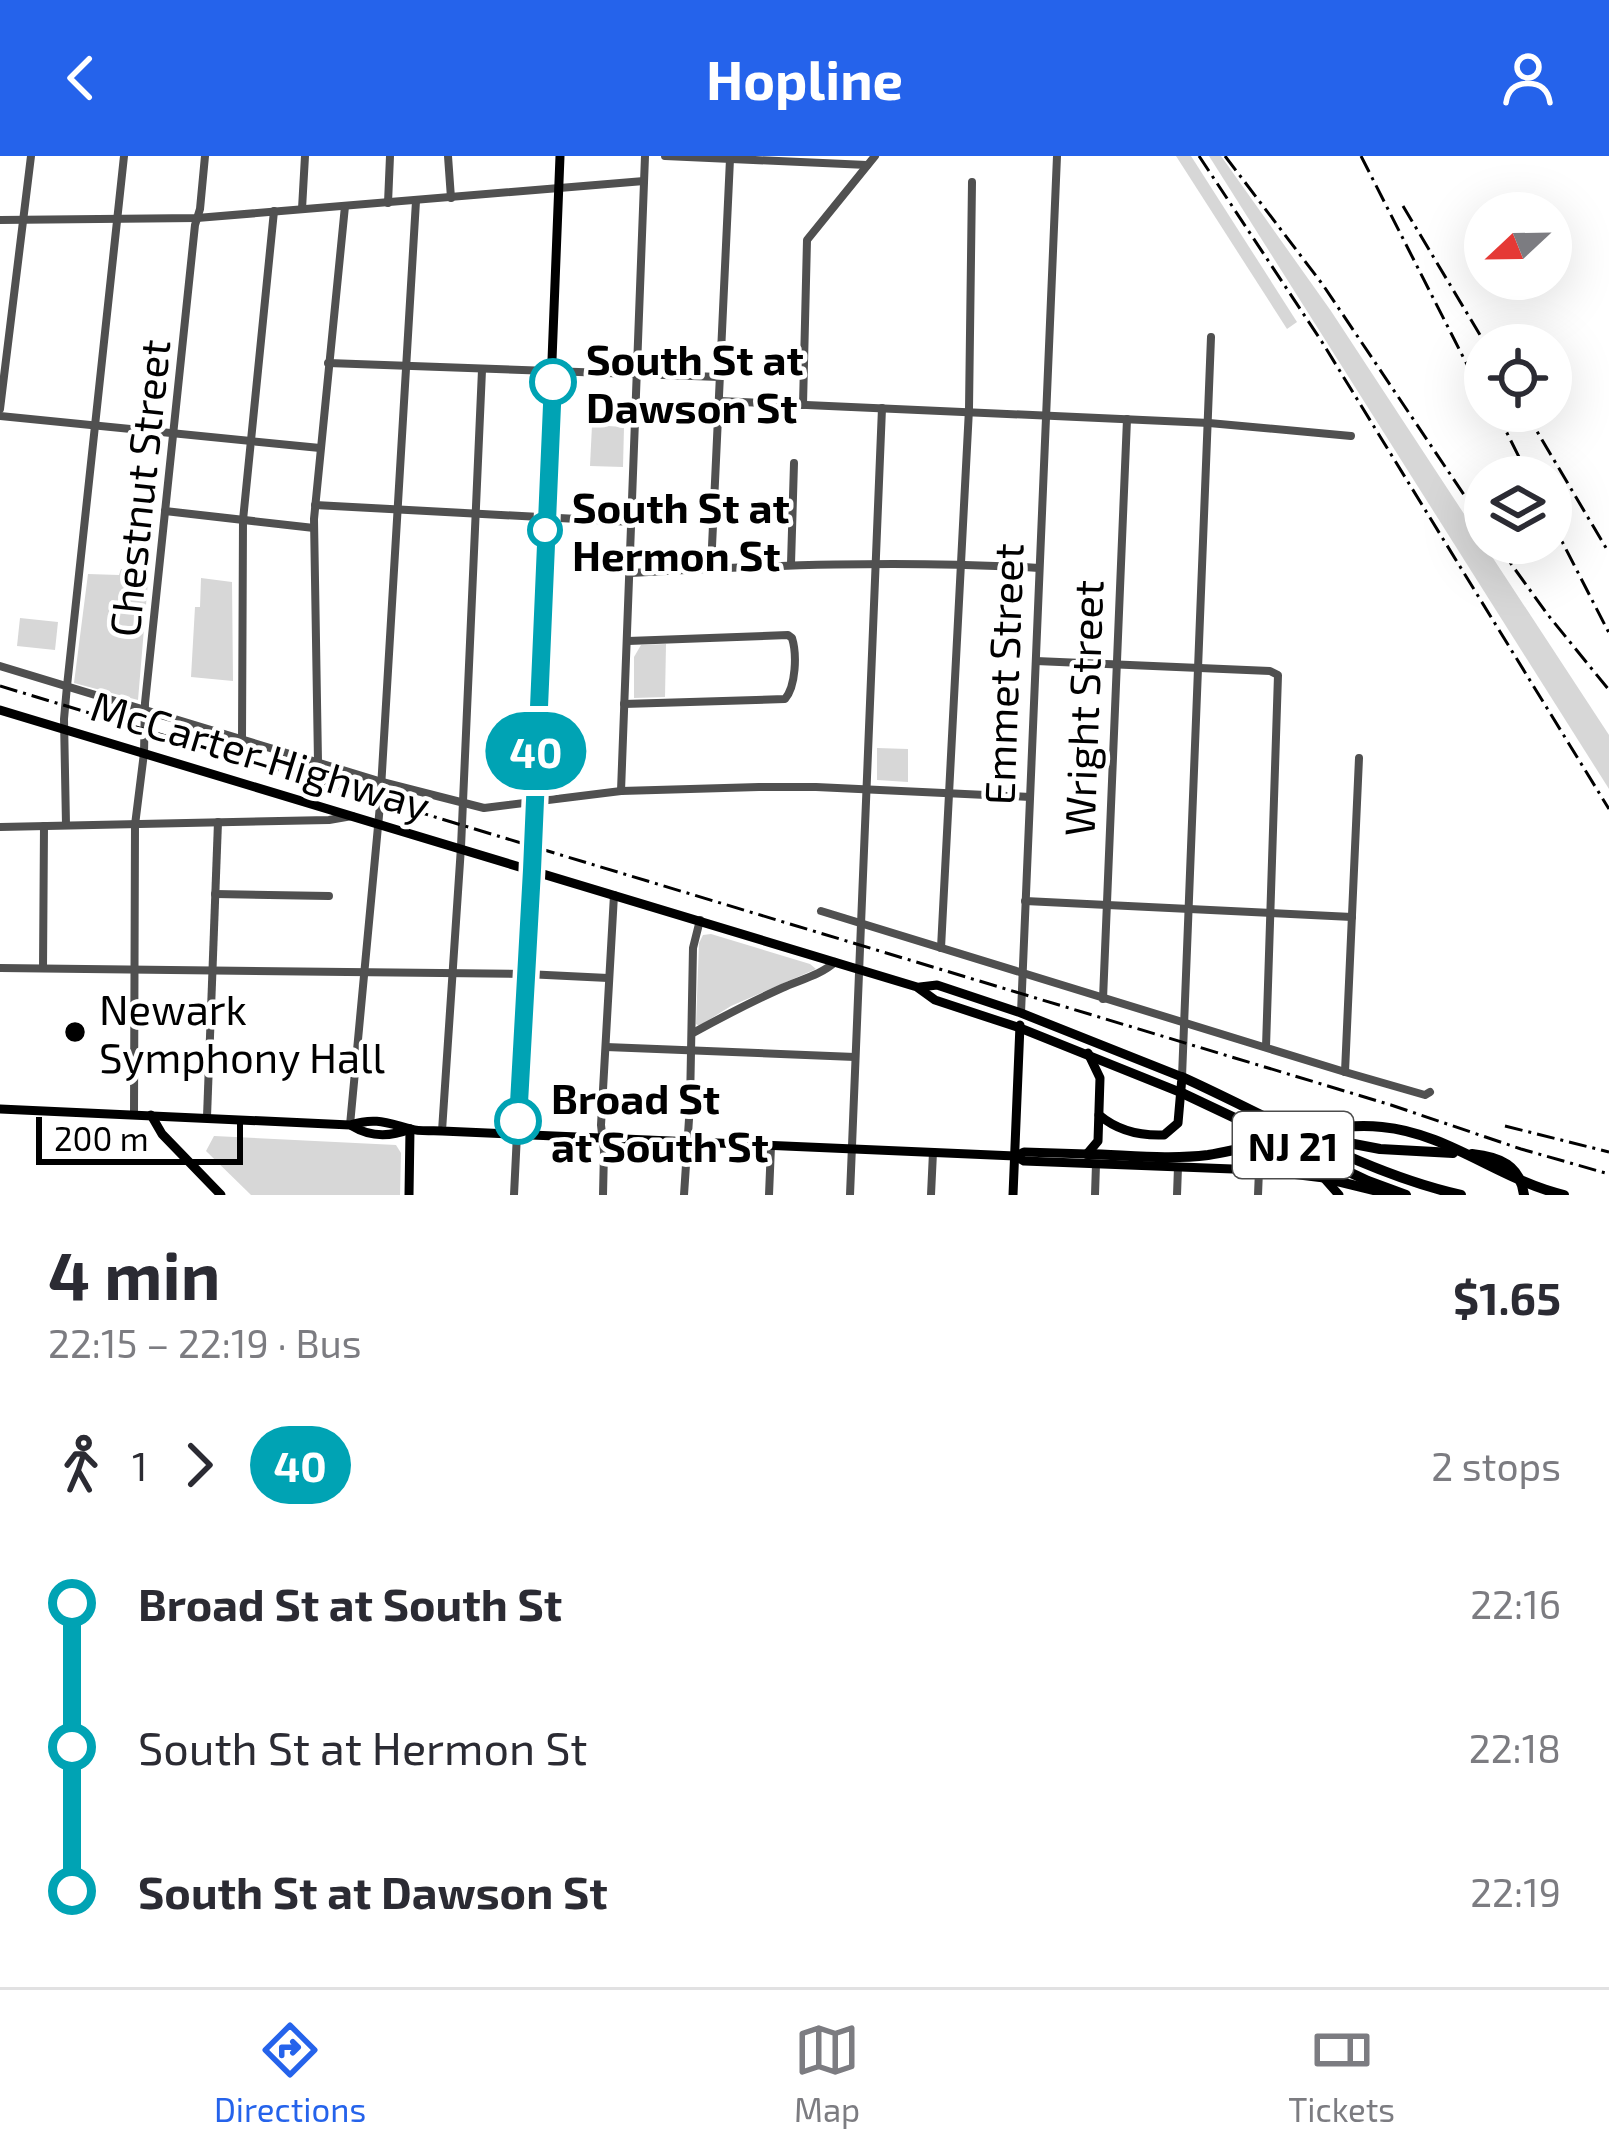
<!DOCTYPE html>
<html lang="en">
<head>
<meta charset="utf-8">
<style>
	:root { --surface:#fff; --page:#f7f7f7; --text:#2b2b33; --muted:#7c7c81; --line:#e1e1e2; --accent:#2563eb }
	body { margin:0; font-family:"Exo 2",sans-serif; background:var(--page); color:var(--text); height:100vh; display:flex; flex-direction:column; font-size:45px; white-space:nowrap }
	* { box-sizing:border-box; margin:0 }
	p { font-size:39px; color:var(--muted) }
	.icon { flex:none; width:66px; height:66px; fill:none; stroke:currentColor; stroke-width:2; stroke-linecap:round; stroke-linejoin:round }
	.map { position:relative; height:1039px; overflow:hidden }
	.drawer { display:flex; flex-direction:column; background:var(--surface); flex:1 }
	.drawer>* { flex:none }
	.badge { padding:0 24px; border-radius:39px; font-size:42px; line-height:78px }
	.needle { width:78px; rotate:248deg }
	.controls { position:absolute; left:1464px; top:36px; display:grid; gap:24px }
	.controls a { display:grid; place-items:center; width:108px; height:108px; border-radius:50%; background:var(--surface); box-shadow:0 12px 48px #0002; font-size:60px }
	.scale { position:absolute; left:36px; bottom:30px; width:207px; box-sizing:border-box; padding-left:12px; border:6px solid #000; border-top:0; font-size:33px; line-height:42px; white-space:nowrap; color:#000; -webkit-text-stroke:9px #fff; paint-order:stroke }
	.map>.badge { position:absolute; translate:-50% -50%; box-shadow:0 0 0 6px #fff }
	.legs { display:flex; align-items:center; gap:18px; height:132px; padding:0 48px; font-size:39px }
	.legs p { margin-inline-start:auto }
	.headline { display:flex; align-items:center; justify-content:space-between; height:204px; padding:0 48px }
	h1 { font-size:66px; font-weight:700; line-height:90px }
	ul { padding:0 48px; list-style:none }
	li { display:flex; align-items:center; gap:42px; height:144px; font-size:45px }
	li i { display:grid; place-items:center; width:18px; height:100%; margin:0 15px; background:currentColor }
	li i::after { content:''; width:30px; height:30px; margin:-15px; border:9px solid; border-radius:50%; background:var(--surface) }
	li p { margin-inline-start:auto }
	li:first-child i { background:linear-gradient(#0000 50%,currentColor 0) }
	li:last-child i { background:linear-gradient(currentColor 50%,#0000 0) }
	header { display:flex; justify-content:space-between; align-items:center; height:156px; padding:0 48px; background:var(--accent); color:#fff; font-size:54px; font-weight:700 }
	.tab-bar { display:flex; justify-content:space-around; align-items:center; height:168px; border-top:3px solid var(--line); background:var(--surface); font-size:33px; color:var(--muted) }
	.tab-bar a { display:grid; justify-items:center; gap:6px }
	.tab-bar .on { color:var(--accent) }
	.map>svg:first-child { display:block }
	.green { fill:#d7d7d7 }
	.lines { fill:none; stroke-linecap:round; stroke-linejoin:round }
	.minor { stroke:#505050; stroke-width:8 }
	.major { stroke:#000; stroke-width:9 }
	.highway { stroke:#000; stroke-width:10 }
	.rail { stroke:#000; stroke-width:3; stroke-dasharray:18 6 3 6; stroke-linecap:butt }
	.line-1-casing { stroke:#fff; stroke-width:27 }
	.line-1 { stroke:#00a3b4; stroke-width:18 }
	.stop-1-dot { fill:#fff; stroke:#00a3b4; stroke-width:6 }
	.poi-dot { fill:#000; stroke:#fff; stroke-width:4.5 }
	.labels { text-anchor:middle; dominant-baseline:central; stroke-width:9; stroke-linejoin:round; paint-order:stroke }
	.shield { fill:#fff; stroke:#4c4c4c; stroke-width:3 }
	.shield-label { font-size:39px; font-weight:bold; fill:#000 }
	.stop-label { font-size:42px; font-weight:bold; fill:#000; stroke:#fff; text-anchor:start }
	.street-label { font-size:42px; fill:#000; stroke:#fff }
	.poi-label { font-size:42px; fill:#000; stroke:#fff; text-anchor:start }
</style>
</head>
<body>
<header><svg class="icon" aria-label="back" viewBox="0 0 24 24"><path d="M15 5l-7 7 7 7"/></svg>Hopline<svg class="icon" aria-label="person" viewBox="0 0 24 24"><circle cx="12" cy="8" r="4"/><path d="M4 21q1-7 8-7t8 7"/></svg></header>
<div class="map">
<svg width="1609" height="1039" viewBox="0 0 1609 1039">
	<rect width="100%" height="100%" fill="#fff"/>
	<!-- green -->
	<g class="green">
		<path d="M 1176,0 L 1191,0 L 1297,166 L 1287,173 Z"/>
		<path d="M 1209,0 L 1221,0 L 1331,155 L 1609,579 L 1609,633 Z"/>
		<path d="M 592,269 L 624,271 L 623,311 L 590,310 Z"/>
		<path d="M 121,413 L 149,413 L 138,544 L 74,527 L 88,418 L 119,419 Z"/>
		<path d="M 201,422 L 232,426 L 233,525 L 191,521 L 195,451 L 200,451 Z"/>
		<path d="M 20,462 L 58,466 L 55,494 L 17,490 Z"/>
		<path d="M 666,488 L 665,541 L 634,542 L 634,501 L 641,489 Z"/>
		<path d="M 877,592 L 908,593 L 908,626 L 877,624 Z"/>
		<path d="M 711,778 L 810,808 L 816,813 L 731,850 L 699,870 L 696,868 L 699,787 L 703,779 Z"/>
		<path d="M 214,980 L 396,989 L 401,997 L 400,1039 L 251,1039 L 206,995 Z"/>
	</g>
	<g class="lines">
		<!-- minor -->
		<g class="minor">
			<path d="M 448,0 L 451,42"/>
			<path d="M 665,0 L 867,9"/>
			<path d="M 388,47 L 390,0"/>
			<path d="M 302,53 L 305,0"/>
			<path d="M 0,64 L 197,62 L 644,25"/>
			<path d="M 328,207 L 720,221"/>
			<path d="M 719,245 L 1209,267 L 1351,280"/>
			<path d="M 803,249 L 807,84 L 875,0"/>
			<path d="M 0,253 L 31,0"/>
			<path d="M 0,260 L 320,292"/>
			<path d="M 315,349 L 633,366"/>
			<path d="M 165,355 L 314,372"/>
			<path d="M 791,408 L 794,307"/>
			<path d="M 711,412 L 730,3"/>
			<path d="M 631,417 C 767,409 903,404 1039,412"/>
			<path d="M 1036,505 L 1270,515 L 1278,519 L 1266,891"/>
			<path d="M 0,510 L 382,626 L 484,652 L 621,635 L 759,631 L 816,631 L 1030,641"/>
			<path d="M 624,548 L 785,543 C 796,530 797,498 792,482 L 788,479 L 628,485"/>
			<path d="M 242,583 L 243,364 L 274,55"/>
			<path d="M 318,606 L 314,363 L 345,50"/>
			<path d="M 621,635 L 645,0"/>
			<path d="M 66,669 L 64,563 L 67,530 L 124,0"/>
			<path d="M 0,671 L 329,664 L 352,660"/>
			<path d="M 215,738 L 329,740"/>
			<path d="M 1025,745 L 1352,761"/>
			<path d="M 821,755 L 1345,916 L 1425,939 L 1430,936"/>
			<path d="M 941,792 L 969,253 L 972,26"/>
			<path d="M 0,812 L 526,818 L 608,822"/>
			<path d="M 43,812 L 44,670"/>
			<path d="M 1103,843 L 1127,263"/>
			<path d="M 1021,857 L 1057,0"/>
			<path d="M 693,877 C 722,861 751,846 782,832 C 799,824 821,819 835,806"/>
			<path d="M 606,891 L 855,901"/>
			<path d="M 1345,916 L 1359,602"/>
			<path d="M 1182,921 L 1211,181"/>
			<path d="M 134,958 L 135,669 L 144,597 L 145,547 L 195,69 L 200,53 L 205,0"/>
			<path d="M 207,961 L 218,666"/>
			<path d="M 350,969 L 380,649 L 416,45"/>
			<path d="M 442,975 L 461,691 L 482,214"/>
			<path d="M 514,1039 L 517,978"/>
			<path d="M 603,1039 L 604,995 L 601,969 L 614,739"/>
			<path d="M 684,1039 L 690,948 L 693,792 L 700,764"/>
			<path d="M 769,1039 L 771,990"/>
			<path d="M 850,1039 L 882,252"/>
			<path d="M 931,1039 L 933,996"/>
			<path d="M 1095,1039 L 1096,1008"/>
			<path d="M 1177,1039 L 1178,1011"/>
			<path d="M 1258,1039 L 1259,1014"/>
		</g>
		<!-- major -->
		<g class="major">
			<path d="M 0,554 L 917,831 L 935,844 L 1020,872 L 1182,937"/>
			<path d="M 920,831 L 937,829 L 1021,857 L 1182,921 L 1178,967 L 1164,979 C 1140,980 1118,975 1099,959"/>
			<path d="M 0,953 L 350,969 C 376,961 387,967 411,973 C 420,976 433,974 442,975 L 1015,1000 L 1024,1005 L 1259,1014 L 1324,1022 L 1339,1039"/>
			<path d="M 151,959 L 162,978 L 221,1039"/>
			<path d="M 352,970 C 370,981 390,981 410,973"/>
			<path d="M 517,978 L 532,714 L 560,0"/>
			<path d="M 1016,1000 L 1024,996 L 1087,998 L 1098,985 L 1100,922 L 1088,897"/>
			<path d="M 409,1039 L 410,973"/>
			<path d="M 1013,1039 L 1020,869"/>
		</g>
		<!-- highway -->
		<g class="highway">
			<path d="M 1182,921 C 1273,962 1363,1017 1461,1039"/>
			<path d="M 1182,937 L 1368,1025 L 1406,1039"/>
			<path d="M 1317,984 L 1333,984 L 1380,993 L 1453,997"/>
			<path d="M 1087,998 C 1127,999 1168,1004 1208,999 C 1266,990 1323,965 1382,971 C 1448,977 1500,1024 1564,1039"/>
			<path d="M 1472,998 C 1500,1001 1520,1009 1524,1039"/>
			<path d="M 1324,1022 L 1390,1038"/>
		</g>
		<!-- rail -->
		<g class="rail">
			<path d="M 1199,0 L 1322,186 L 1609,653"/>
			<path d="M 1225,0 L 1323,129 L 1485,370"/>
			<path d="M 1361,0 L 1485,244"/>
			<path d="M 1403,50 L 1486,189"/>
			<path d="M 1496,255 L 1529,321"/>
			<path d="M 1525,255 L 1609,397"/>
			<path d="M 1551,364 L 1609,477"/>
			<path d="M 1496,387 L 1548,459 L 1609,534"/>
			<path d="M 0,530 L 1391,949 L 1521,993 L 1609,1018"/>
			<path d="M 1505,970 L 1609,996"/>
		</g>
	</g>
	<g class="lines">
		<defs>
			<path id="line-1" d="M 518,965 L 532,714 L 553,226"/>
		</defs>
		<!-- line-1 casing -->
		<use href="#line-1" class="line-1-casing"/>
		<!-- line-1 -->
		<use href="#line-1" class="line-1"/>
	</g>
	<!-- markers -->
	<g class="stop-1-dot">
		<circle cx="553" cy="226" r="21"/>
		<circle cx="545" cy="374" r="15"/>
		<circle cx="518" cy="965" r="21"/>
	</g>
	<circle class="poi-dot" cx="75" cy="876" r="12"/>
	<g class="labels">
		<!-- shield labels -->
		<rect class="shield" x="1233" y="956" width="120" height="66" rx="9"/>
		<g class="shield-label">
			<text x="1293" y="989">NJ 21</text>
		</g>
		<!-- stop labels -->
		<g class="stop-label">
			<text x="586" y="202">South St at<tspan x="586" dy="48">Dawson St</tspan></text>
			<text x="572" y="350">South St at<tspan x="572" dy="48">Hermon St</tspan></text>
			<text x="551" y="941">Broad St<tspan x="551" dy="48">at South St</tspan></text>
		</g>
		<!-- street labels -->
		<g class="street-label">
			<text transform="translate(138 332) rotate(-84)">Chestnut Street</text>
			<text transform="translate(1002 518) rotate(-88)">Emmet Street</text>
			<text transform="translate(1082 552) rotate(-88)">Wright Street</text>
			<text transform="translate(261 598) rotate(17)">McCarter Highway</text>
		</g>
		<!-- poi labels -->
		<g class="poi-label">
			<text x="99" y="852">Newark<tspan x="99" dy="48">Symphony Hall</tspan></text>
		</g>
	</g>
</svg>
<div class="controls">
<a><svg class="needle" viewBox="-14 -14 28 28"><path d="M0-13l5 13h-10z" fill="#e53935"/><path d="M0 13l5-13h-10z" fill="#7c7c81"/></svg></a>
<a><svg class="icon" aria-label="locate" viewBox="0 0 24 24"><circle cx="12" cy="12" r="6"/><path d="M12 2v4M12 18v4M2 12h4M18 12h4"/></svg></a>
<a><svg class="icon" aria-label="layers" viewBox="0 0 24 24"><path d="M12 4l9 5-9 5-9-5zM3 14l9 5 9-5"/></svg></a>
</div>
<div class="scale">200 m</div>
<b class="badge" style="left:536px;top:595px;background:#00a3b4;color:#fff">40</b>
</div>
<section class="drawer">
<div class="headline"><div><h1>4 min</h1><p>22:15 – 22:19 · Bus</p></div><b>$1.65</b></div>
<div class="legs"><svg class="icon" aria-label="walk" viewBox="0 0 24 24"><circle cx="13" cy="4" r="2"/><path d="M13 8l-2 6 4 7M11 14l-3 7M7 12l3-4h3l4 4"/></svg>1<svg class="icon" aria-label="forward" viewBox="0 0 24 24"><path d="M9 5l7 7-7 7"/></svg><b class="badge" style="background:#00a3b4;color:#fff">40</b><p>2 stops</p></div>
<ul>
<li><i style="color:#00a3b4"></i><b>Broad St at South St</b><p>22:16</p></li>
<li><i style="color:#00a3b4"></i><span>South St at Hermon St</span><p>22:18</p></li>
<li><i style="color:#00a3b4"></i><b>South St at Dawson St</b><p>22:19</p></li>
</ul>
</section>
<nav class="tab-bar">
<a class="on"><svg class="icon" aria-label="directions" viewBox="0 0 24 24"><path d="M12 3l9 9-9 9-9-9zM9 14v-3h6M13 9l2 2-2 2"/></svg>Directions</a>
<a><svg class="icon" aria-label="map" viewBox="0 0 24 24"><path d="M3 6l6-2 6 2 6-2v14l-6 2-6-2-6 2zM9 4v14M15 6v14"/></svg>Map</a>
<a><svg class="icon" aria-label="tickets" viewBox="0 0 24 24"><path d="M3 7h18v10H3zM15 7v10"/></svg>Tickets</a>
</nav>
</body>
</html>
